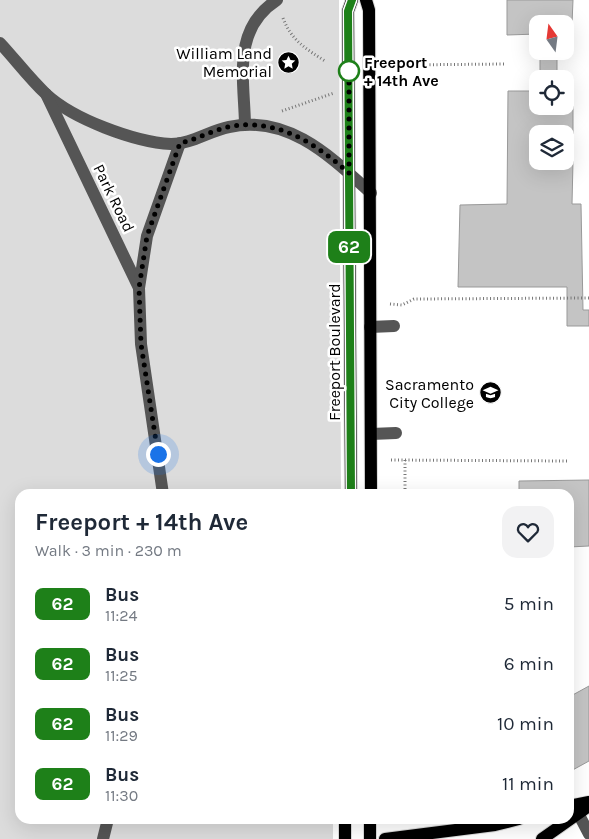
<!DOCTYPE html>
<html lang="en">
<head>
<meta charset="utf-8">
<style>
	:root { --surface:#fff; --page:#f2f2f3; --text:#1f2937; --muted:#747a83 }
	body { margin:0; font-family:Karla,sans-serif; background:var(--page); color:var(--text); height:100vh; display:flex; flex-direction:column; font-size:19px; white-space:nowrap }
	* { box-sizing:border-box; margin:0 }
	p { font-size:16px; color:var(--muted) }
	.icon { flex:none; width:28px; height:28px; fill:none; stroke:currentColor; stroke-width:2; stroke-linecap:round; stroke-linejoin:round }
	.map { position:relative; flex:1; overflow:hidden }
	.sheet { position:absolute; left:15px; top:489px; width:559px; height:335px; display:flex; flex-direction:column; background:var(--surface); border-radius:15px; box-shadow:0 5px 20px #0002 }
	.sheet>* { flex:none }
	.badge { padding:0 10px; border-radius:8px; font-size:18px; line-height:32px }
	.needle { width:32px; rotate:346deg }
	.buttons { position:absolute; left:529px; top:15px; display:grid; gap:10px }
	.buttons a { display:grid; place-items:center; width:45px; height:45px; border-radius:10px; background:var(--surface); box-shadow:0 5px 20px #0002; font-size:25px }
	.you { position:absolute; width:25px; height:25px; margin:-12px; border:4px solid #fff; border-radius:50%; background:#1a73e8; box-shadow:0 0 0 8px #1a73e833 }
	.map>.badge { position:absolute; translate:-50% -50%; box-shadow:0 0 0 2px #fff }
	.round { display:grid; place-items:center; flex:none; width:52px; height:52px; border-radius:15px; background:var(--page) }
	.summary { display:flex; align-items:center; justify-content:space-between; height:85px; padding:0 20px }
	h1 { font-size:24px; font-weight:700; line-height:38px }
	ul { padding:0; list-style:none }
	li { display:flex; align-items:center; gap:15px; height:60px; padding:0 20px }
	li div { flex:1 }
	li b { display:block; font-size:19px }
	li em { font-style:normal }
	li .badge { min-width:55px; font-weight:700; text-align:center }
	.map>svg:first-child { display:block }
	.green { fill:#dcdcdc }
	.building { fill:#c4c4c4; stroke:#999 }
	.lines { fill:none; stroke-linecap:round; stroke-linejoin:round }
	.major-casing { stroke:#dbdbdb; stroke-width:14 }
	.path { stroke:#777; stroke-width:3; stroke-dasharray:1 2.5; stroke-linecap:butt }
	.minor { stroke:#555; stroke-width:12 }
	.major { stroke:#000; stroke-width:12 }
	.line-casing { stroke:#fff; stroke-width:11 }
	.line { stroke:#1e8019; stroke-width:8 }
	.walk { stroke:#000; stroke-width:5; stroke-dasharray:0 9 }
	.stop-dot { fill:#fff; stroke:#1e8019; stroke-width:2.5 }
	.labels { text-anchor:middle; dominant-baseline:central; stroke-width:5; stroke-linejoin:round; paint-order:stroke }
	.poi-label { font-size:16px; fill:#000; stroke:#fff; text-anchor:end }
	.stop-label { font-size:16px; font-weight:bold; fill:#000; stroke:#fff; text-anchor:start }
	.street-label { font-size:16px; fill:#000; stroke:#fff }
</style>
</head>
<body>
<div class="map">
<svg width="589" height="839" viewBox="0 0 589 839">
	<rect width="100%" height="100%" fill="#fff"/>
	<!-- green -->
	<path class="green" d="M 0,0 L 339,0 L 341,494 L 20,494 L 20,819 L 333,819 L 333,839 L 0,839 Z"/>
	<!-- building -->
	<g class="building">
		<path d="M 507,0 L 573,0 L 572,24 L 538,24 L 538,34 L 507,35 Z"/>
		<rect x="540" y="51" width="17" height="28"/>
		<path d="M 508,91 L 538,91 L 538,106 L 573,106 L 573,134 L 538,134 L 538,161 L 573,161 L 572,204 L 581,204 L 583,310 L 589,310 L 589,326 L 567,326 L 567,287 L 458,287 L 460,205 L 507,204 Z"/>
		<path d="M 589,480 L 589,546 L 569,547 L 569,494 L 519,494 L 519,481 Z"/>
		<path d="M 589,686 L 589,761 L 569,772 L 569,697 Z"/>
	</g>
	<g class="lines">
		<defs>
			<g id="major">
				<path d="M 366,0 L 369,10 L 371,494"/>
				<path d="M 351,494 L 348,11 L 352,0"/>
				<path d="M 569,806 L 589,802"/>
				<path d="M 345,819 L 345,839"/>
				<path d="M 370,839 L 370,819"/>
				<path d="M 385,839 L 495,825 L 519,819"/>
				<path d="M 542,839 L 589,806"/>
			</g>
		</defs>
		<!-- major casing -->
		<use href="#major" class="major-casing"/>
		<!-- path -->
		<g class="path">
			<path d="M 283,18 C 291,40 306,49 325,61"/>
			<path d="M 398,65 L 506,64"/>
			<path d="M 282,111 L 334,93"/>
			<path d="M 390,304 L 402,305 L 414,299 L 589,298"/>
			<path d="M 391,460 L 567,461"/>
			<path d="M 405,460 L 405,494"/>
		</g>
		<!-- minor -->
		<g class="minor">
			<path d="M 0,43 C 15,59 29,78 46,94 C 73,119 134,142 171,144 C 191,144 209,131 229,127 C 288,114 331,157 371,193"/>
			<path d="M 46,94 L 139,288"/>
			<path d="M 245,124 C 244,78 232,29 277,0"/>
			<path d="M 370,327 L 394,326"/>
			<path d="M 371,434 L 396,433"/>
			<path d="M 163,494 L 141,344 L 139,288 L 147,236 L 180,143"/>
			<path d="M 579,815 L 589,834"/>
			<path d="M 103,839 L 108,819"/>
		</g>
		<!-- major -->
		<use href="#major" class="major"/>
	</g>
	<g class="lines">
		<defs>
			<path id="line" d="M 351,494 L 348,11 L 352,0"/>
		</defs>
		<!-- line casing -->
		<use href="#line" class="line-casing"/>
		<!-- line -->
		<use href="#line" class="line"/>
		<!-- walk -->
		<path class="walk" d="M 158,454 L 141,344 L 139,288 L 147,236 L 180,143 C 197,139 212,131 228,127 C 276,117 315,143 349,173 L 349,71"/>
	</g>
	<!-- icons -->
	<defs>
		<symbol id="sight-disc" viewBox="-11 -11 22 22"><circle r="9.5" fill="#000" stroke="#fff"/><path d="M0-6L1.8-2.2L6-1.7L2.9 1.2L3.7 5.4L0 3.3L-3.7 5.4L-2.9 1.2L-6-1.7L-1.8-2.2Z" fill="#fff"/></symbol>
		<symbol id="university-disc" viewBox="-11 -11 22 22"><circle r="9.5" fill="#000" stroke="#fff"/><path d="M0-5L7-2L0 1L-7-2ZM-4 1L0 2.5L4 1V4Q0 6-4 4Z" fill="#fff"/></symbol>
	</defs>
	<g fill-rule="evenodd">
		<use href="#sight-disc" x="276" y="50" width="25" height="25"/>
		<use href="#university-disc" x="478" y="380" width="25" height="25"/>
	</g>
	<!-- markers -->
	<circle class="stop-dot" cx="349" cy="71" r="10"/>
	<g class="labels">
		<!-- poi labels -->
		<g class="poi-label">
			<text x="272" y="53">William Land<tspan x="272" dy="18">Memorial</tspan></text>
			<text x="474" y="384">Sacramento<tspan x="474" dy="18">City College</tspan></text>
		</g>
		<!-- stop labels -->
		<g class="stop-label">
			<text x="364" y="62">Freeport<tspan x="364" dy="18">+ 14th Ave</tspan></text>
		</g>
		<!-- street labels -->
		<g class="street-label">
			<text transform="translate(114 198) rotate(64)">Park Road</text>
			<text transform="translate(334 352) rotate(-90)">Freeport Boulevard</text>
		</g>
	</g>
</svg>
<div class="buttons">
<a><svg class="needle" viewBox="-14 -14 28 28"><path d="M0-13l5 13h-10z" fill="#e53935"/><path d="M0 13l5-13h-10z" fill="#747a83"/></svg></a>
<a><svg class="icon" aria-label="locate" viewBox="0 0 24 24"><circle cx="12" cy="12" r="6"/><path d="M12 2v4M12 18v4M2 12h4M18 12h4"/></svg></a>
<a><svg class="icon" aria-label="layers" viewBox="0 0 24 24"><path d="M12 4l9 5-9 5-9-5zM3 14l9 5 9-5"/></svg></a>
</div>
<div class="you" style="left:158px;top:454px"></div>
<b class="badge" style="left:349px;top:247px;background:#1e8019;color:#fff">62</b>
<section class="sheet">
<div class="summary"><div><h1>Freeport + 14th Ave</h1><p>Walk · 3 min · 230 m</p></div><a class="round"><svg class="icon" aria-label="heart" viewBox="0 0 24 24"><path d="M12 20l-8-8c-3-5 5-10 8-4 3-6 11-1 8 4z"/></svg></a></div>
<ul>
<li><span class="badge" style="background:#1e8019;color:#fff">62</span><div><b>Bus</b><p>11:24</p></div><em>5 min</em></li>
<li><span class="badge" style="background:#1e8019;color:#fff">62</span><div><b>Bus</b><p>11:25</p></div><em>6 min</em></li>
<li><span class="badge" style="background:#1e8019;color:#fff">62</span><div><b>Bus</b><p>11:29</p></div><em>10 min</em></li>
<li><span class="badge" style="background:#1e8019;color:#fff">62</span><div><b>Bus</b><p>11:30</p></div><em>11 min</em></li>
</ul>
</section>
</div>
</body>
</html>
